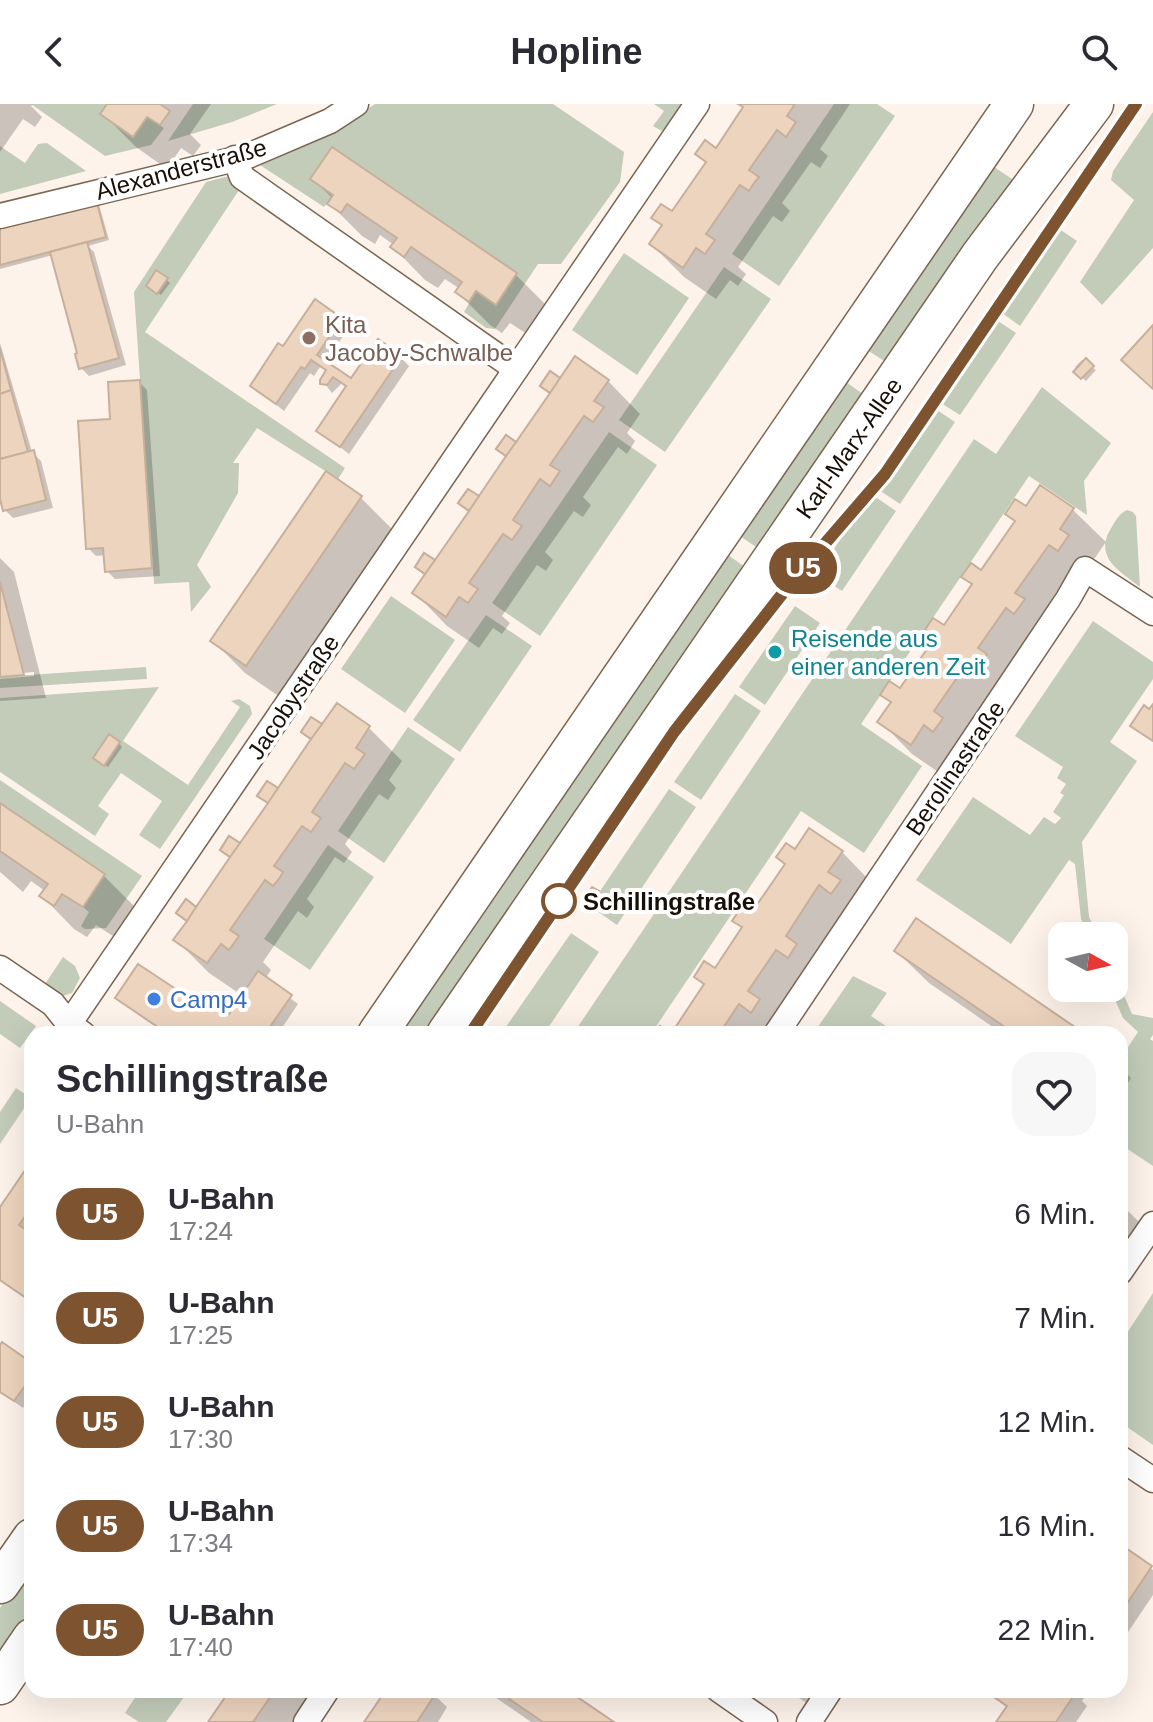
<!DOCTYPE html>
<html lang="de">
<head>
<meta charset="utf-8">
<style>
	:root { --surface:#fff; --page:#f7f7f7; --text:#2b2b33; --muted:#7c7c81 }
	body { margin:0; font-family:Arial,sans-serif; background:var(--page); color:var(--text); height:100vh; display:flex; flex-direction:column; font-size:30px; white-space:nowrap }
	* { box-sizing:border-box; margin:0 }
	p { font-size:26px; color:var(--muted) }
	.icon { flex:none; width:44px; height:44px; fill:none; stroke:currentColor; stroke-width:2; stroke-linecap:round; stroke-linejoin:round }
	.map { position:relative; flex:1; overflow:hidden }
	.details { position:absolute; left:24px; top:922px; width:1104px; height:672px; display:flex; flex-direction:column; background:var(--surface); border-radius:24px; box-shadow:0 8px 32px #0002 }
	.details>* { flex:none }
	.badge { padding:0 16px; border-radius:26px; font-size:28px; line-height:52px }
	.needle { width:52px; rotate:98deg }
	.buttons { position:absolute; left:1048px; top:818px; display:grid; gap:16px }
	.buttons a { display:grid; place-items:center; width:80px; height:80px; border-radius:16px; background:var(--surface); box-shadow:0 8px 32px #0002; font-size:40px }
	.map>.badge { position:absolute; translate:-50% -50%; box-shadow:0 0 0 4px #fff }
	.round { display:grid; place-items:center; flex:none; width:84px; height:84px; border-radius:24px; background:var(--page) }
	.headline { display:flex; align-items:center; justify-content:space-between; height:136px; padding:0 32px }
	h1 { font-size:38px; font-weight:600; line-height:60px }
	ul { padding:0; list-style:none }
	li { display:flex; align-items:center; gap:24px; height:104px; padding:0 32px }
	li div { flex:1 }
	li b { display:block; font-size:30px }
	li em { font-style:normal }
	li .badge { min-width:88px; font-weight:700; text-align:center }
	header { display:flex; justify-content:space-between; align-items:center; height:104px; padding:0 32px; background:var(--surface); font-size:36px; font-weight:600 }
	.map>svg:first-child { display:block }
	.green { fill:#c3ccb9 }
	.shadow { fill:#0003 }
	.building { fill:#edd4be; stroke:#c7b09b; stroke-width:2 }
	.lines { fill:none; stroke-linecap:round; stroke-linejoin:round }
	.minor-casing { stroke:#7a6552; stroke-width:27 }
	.primary-casing { stroke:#7a6552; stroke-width:41 }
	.minor { stroke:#fff; stroke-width:24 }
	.primary { stroke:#fff; stroke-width:38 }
	.line-casing { stroke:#fff; stroke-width:18 }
	.line { stroke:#7e5330; stroke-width:12 }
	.education-dot { fill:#8d6e63; stroke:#fff; stroke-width:3 }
	.culture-dot { fill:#0f9aa8; stroke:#fff; stroke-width:3 }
	.stop-dot { fill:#fff; stroke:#7e5330; stroke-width:4 }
	.shop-dot { fill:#3f7fe0; stroke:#fff; stroke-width:3 }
	.labels { text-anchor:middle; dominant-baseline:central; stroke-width:8; stroke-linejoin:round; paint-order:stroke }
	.street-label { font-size:24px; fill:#181008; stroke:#fff }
	.education-label { font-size:24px; fill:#785e54; stroke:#fff; text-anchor:start }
	.culture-label { font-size:24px; fill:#0d838f; stroke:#fff; text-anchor:start }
	.stop-label { font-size:24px; font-weight:bold; fill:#181008; stroke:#fff; text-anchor:start }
	.shop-label { font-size:24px; fill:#366cbe; stroke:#fff; text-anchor:start }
</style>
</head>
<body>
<header><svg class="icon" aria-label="back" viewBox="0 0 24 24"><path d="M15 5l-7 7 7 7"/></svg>Hopline<svg class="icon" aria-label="search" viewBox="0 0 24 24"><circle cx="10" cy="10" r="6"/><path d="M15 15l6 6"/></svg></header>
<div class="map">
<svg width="1153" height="1618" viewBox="0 0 1153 1618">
	<rect width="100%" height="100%" fill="#fdf3ea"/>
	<!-- green -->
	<g class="green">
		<path d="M 31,0 L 107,0 L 101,11 L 133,33 L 147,13 L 164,24 L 151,41 L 105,52 Z"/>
		<path d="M 193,0 L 277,0 L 232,18 L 168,37 Z"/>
		<path d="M 375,0 L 553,0 L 624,48 L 620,78 L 561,160 L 538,160 L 495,225 L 486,224 L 464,208 L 476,187 L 496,201 L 517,169 L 332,44 L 310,75 L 333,91 L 324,103 L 260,61 L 326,32 Z"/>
		<path d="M 654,0 L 683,0 L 662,27 L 653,22 L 664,7 Z"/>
		<path d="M 834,0 L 877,0 L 895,12 L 779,182 L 732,150 Z"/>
		<path d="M 1153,8 L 1153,144 L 1102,201 L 1080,178 L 1134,96 L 1111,76 L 1113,67 Z"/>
		<path d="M 47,39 L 86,67 L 0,90 L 0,42 L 25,59 L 38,40 Z"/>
		<path d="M 988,59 L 1015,77 L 889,260 L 864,244 Z"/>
		<path d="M 229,72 L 243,80 L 145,228 L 345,364 L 338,375 L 257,324 L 233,359 L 239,359 L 238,389 L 197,461 L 211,483 L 191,508 L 189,478 L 154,480 L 134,188 L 206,78 Z"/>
		<path d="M 1055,122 L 1077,137 L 1020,222 L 998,206 Z"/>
		<path d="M 624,149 L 689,194 L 637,271 L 572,226 Z"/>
		<path d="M 724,163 L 771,195 L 665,348 L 619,316 Z"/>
		<path d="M 992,213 L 1016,229 L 960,311 L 936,296 Z"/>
		<path d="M 842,275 L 867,293 L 762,447 L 737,430 Z"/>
		<path d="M 1042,283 L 1111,339 L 1084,377 L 1087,411 L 1029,372 L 861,620 L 922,662 L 864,749 L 801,707 L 651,930 L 573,930 L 974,335 L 996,350 Z"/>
		<path d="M 931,302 L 955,318 L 900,400 L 876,384 Z"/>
		<path d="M 609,328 L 657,361 L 540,532 L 492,499 Z"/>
		<path d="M 871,390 L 896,407 L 842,487 L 817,470 Z"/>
		<path d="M 1127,406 L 1133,408 L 1136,412 L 1140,483 C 1121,468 1094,454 1110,426 C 1115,418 1118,410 1127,406 Z"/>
		<path d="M 724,448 L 749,466 L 430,930 L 404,930 L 396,924 Z"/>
		<path d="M 391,492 L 455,536 L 405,609 L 341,565 Z"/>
		<path d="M 795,502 L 820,519 L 765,601 L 739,583 Z"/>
		<path d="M 486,511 L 532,542 L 460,648 L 413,616 Z"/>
		<path d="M 1093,517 L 1153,558 L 1153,575 L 1110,638 L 1137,657 L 1082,738 L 1089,813 L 1098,832 L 1088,832 L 1081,815 L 1075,760 L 1069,756 L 1011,840 L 916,776 L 973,693 L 1030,731 L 1044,713 L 1055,720 L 1061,714 L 1053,708 L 1064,691 L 1060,689 L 1066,680 L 1057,674 L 1063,663 L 1015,632 Z"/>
		<path d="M 146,563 L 147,575 L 0,584 L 0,573 Z"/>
		<path d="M 159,583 L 123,637 L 188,681 L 240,603 L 231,597 L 239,595 L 250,602 L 252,610 L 160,745 L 139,731 L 162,697 L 121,669 L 98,702 L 109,710 L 95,732 L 0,668 L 0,594 Z"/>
		<path d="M 735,590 L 761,607 L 701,696 L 674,678 Z"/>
		<path d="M 408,623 L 455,655 L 384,759 L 338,727 Z"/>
		<path d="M 0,676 L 142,772 L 106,824 L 85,825 L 81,822 L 89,808 L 83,803 L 105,770 L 0,699 Z"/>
		<path d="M 669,685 L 696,703 L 617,821 L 590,802 Z"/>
		<path d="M 328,741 L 374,773 L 310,866 L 264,835 Z"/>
		<path d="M 571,829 L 599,848 L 544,930 L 501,930 Z"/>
		<path d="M 63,853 L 75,862 L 80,874 L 72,889 L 60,893 L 43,883 Z"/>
		<path d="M 1114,868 L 1132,910 L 1153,914 L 1153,931 L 1150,935 L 1153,937 L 1153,1062 L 1120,1040 L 1120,955 L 1138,928 L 1123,914 L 1110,884 L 1114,884 Z"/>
		<path d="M 853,872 L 887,889 L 871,912 L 898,930 L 813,930 Z"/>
		<path d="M 0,897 L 36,922 L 20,944 L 0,930 Z"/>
		<path d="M 16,984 L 31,994 L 0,1040 L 0,1008 Z"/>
		<path d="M 1153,1189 L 1153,1341 L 1120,1318 L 1120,1240 Z"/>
		<path d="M 32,1457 L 32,1511 L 0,1558 L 0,1504 Z"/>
		<path d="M 140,1586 L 189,1586 L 166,1618 L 139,1618 L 125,1609 Z"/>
	</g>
	<!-- shadow -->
	<g class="shadow">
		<path d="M 0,0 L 33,0 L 31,2 L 42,13 L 35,23 L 23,15 L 0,48 Z"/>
		<path d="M 110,0 L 211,0 L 190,30 L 201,41 L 193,52 L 181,44 L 167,65 L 136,43 L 103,10 Z"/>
		<path d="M 739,0 L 850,0 L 820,45 L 828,52 L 820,64 L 811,58 L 782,99 L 790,107 L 782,118 L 773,112 L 738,163 L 746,170 L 738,182 L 730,176 L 716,195 L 684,173 L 651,140 L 663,123 L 654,113 L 672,110 L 707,60 L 698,50 L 716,46 L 744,5 Z"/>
		<path d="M 332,46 L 516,171 L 549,204 L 530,232 L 510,219 L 502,229 L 490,221 L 457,188 L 460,185 L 445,175 L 438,184 L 425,176 L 393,143 L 394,141 L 380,131 L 375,140 L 362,132 L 330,100 L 333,95 L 313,75 Z"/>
		<path d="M 96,97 L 99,101 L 109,136 L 88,142 L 94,148 L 126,261 L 89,272 L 81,264 L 80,250 L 53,151 L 0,165 L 0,122 Z"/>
		<path d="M 166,175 L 170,179 L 161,191 L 152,185 Z"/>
		<path d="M 341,215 L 349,223 L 325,259 L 352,277 L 401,254 L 409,262 L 349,350 L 318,326 L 348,283 L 342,279 L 332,289 L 322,276 L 328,268 L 320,263 L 314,272 L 310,269 L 284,307 L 252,282 L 283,245 Z"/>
		<path d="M 0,239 L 32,348 L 41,357 L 53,404 L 13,414 L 5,406 L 0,386 Z"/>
		<path d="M 1082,256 L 1096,266 L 1086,277 L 1076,268 L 1078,265 L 1075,263 Z"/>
		<path d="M 561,276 L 608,277 L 640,310 L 627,329 L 635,337 L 627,350 L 618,343 L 583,393 L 591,401 L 583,413 L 574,407 L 545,448 L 553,456 L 546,467 L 537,461 L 502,512 L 510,519 L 502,530 L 493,524 L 479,544 L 447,522 L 415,489 L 427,472 L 417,462 L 435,459 L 470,409 L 461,399 L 479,395 L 508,354 L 498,345 L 517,340 L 551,291 L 542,282 Z"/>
		<path d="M 139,278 L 147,286 L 160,472 L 115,475 L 107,467 L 106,451 L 96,452 L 88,444 L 112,317 Z"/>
		<path d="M 1041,383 L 1073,406 L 1106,438 L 944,672 L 912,650 L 880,617 L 892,600 L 882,591 L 901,587 L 935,537 L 926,528 L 944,524 L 973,482 L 964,473 L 982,469 L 1016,419 L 1007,410 L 1026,405 Z"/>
		<path d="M 361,394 L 393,426 L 280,593 L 245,569 L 212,536 Z"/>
		<path d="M 0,454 L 14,468 L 46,594 L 0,597 L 0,575 L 34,572 L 34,568 L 0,571 Z"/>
		<path d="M 337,602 L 369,624 L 402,657 L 389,676 L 396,684 L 388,696 L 379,690 L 345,740 L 352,748 L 344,759 L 335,753 L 307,795 L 314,803 L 307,814 L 298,807 L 263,858 L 271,866 L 265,875 L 298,900 L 278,930 L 167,930 L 118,894 L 229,913 L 243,892 L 209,869 L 176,836 L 188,818 L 179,809 L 197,805 L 231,755 L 222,746 L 240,742 L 269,701 L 260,691 L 278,687 L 313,637 L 304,628 L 322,623 Z"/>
		<path d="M 119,639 L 122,643 L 108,663 L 99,657 Z"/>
		<path d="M 0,701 L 104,772 L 136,804 L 116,834 L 96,821 L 87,833 L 74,825 L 42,792 L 45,787 L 31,777 L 23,788 L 0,768 Z"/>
		<path d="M 796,748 L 842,748 L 874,781 L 861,800 L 872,810 L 865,821 L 853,813 L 818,864 L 829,874 L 822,885 L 809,877 L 781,919 L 791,930 L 673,930 L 705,882 L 696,872 L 715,867 L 744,825 L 735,816 L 753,811 Z"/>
		<path d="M 896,847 L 1082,930 L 1003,930 L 929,879 Z"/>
		<path d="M 1120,963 L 1131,974 L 1120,991 Z"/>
		<path d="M 32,1059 L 32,1121 L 27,1129 L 32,1133 L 32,1199 L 0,1177 L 0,1106 Z"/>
		<path d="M 1120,1099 L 1139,1118 L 1120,1146 Z"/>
		<path d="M 0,1245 L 32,1261 L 32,1290 L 23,1304 L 0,1288 Z"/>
		<path d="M 1120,1443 L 1153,1466 L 1153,1491 L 1120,1540 Z"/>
		<path d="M 232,1586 L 329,1586 L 308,1618 L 211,1618 Z"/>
		<path d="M 388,1586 L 429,1586 L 447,1603 L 438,1618 L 367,1618 Z"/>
		<path d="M 485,1586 L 563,1586 L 610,1618 L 531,1618 Z"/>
		<path d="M 787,1586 L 822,1586 L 811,1602 Z"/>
		<path d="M 982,1586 L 1089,1586 L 1082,1597 L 1087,1602 L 1076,1618 L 999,1618 L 1008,1604 Z"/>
	</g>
	<!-- building -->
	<g class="building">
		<path d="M 107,0 L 160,0 L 170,7 L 160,21 L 147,13 L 133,33 L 100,10 Z"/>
		<path d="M 738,0 L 795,0 L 787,12 L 796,18 L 786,33 L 777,26 L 749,66 L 759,73 L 754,79 L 749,87 L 740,81 L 706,130 L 715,136 L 705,150 L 696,144 L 683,164 L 649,140 L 662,121 L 651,114 L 661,100 L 672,107 L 706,58 L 695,50 L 705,36 L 716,44 L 743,3 Z"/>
		<path d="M 332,43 L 517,169 L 496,201 L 476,187 L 469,198 L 455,188 L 462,178 L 411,143 L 404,153 L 390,143 L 397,134 L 347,100 L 341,109 L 327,100 L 333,91 L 310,75 Z"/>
		<path d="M 96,95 L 106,133 L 0,161 L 0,120 Z"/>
		<path d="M 87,138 L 119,254 L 79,265 L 75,250 L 77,249 L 50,148 Z"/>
		<path d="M 156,166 L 168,174 L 157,190 L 146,182 Z"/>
		<path d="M 315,195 L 342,214 L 317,251 L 351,274 L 378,235 L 402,252 L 340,343 L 316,327 L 346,282 L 333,273 L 327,281 L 320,280 L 320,276 L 326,266 L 311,256 L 305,265 L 301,263 L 276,300 L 250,282 L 278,239 L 283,242 Z"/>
		<path d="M 1153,221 L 1153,285 L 1121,256 Z"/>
		<path d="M 0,244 L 11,286 L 0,290 Z"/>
		<path d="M 575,252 L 609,276 L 594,297 L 604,303 L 593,318 L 584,312 L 550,361 L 560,367 L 550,382 L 540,375 L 513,416 L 522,422 L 512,436 L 503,430 L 469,479 L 478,485 L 468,499 L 459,493 L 446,513 L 412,489 L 425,470 L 415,463 L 424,449 L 435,456 L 469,407 L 458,399 L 468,385 L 479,392 L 506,352 L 496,345 L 506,331 L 516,338 L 550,289 L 540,282 L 550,267 L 560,274 Z"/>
		<path d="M 1086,254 L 1094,262 L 1081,275 L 1073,268 Z"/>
		<path d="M 550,267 L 560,274 L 550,289 L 540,282 Z"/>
		<path d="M 140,276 L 152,464 L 105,468 L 103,444 L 86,445 L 78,317 L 110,315 L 108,278 Z"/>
		<path d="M 11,286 L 28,348 L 0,355 L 0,290 Z"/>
		<path d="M 506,331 L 516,338 L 506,352 L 496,345 Z"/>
		<path d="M 34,346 L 46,396 L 3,407 L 0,395 L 0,355 Z"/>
		<path d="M 326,367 L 362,392 L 246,562 L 210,537 Z"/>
		<path d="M 1040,381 L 1074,404 L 1060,425 L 1069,431 L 1058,447 L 1049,441 L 1015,489 L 1025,495 L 1020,502 L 1014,510 L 1006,504 L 978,544 L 987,550 L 977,564 L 968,558 L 934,607 L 943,614 L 933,628 L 924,621 L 911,641 L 877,618 L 891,598 L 880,591 L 889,577 L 900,584 L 934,535 L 924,528 L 928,521 L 933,514 L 944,521 L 972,480 L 961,473 L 971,459 L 981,466 L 1015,417 L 1005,410 L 1015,395 L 1026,402 Z"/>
		<path d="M 468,385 L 479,392 L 469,407 L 458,399 Z"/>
		<path d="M 424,449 L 435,456 L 425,470 L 415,463 Z"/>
		<path d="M 0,478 L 24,571 L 0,573 Z"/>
		<path d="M 337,599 L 370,622 L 356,644 L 365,650 L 354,665 L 345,659 L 312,708 L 321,714 L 311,728 L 302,722 L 274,762 L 283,768 L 279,775 L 273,782 L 265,776 L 230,826 L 239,832 L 229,846 L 221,840 L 207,859 L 173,836 L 187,817 L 176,809 L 186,795 L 196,803 L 230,753 L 220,746 L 229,732 L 240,739 L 268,699 L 257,692 L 267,677 L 278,684 L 311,635 L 301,628 L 311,613 L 322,620 Z"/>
		<path d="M 1153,600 L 1153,637 L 1130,622 L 1144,601 L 1149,605 Z"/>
		<path d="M 311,613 L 322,620 L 311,635 L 301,628 Z"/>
		<path d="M 109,630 L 120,638 L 104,662 L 93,654 Z"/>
		<path d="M 267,677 L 278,684 L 268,699 L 257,692 Z"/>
		<path d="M 0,699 L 105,770 L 83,803 L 62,790 L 54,802 L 39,792 L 48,780 L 0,747 Z"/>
		<path d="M 809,724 L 843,747 L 828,768 L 841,776 L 831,790 L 819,781 L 786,832 L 797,840 L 788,854 L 776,846 L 748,887 L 760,895 L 751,909 L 739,900 L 719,930 L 654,930 L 660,922 L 671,930 L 704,880 L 694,873 L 704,857 L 715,864 L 742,823 L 732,817 L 742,802 L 752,808 L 785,760 L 776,753 L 786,739 L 795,745 Z"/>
		<path d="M 229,732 L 240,739 L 230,753 L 220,746 Z"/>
		<path d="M 592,783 L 599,787 L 594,796 L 587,791 Z"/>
		<path d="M 186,795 L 196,803 L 187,817 L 176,809 Z"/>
		<path d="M 916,814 L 1085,930 L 1015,930 L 894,847 Z"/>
		<path d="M 138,860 L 209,907 L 214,900 L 229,910 L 258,867 L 292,891 L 265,930 L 168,930 L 115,894 Z"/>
		<path d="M 32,1056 L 32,1102 L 19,1121 L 32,1130 L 32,1198 L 0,1176 L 0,1103 Z"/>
		<path d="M 2,1238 L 32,1259 L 32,1272 L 14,1297 L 0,1288 L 0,1241 Z"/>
		<path d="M 1120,1440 L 1152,1462 L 1120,1510 Z"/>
		<path d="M 230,1586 L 275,1586 L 253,1618 L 208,1618 Z"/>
		<path d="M 386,1586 L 432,1586 L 436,1589 L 417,1618 L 364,1618 Z"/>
		<path d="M 496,1586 L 567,1586 L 614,1618 L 543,1618 Z"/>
		<path d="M 984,1586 L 1073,1586 L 1076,1588 L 1056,1618 L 996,1618 L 1007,1602 Z"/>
	</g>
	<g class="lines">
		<defs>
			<g id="minor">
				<path d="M 235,54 L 242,73 L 516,265"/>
				<path d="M 0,112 L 248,52 L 330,17 L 356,0"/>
				<path d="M 0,864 L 53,900 L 69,920 L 83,930"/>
				<path d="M 69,920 L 697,0"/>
				<path d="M 776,930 L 1068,495 L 1085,465 L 1153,509"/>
				<path d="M 1120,1168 L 1153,1120"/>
				<path d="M 1120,1354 L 1153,1376"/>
				<path d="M 719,1586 L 765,1618"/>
				<path d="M 306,1618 L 327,1586"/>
				<path d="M 809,1618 L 830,1586"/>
			</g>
			<g id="primary">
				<path d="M 377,930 L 1014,0"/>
				<path d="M 446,930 L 980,152 L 1094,0"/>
				<path d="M 0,1480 L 32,1434"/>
				<path d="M 0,1581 L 32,1534"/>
			</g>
		</defs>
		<!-- minor casing -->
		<use href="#minor" class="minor-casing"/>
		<!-- primary casing -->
		<use href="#primary" class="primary-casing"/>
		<!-- minor -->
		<use href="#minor" class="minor"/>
		<!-- primary -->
		<use href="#primary" class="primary"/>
	</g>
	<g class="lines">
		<defs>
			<path id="line" d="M 470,930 L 674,628 L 790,480 L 885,370 L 1136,0"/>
		</defs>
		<!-- line casing -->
		<use href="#line" class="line-casing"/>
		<!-- line -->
		<use href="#line" class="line"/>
	</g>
	<!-- markers -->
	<circle class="education-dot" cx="309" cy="234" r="8"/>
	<circle class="culture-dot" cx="775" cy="548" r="8"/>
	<circle class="stop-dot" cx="559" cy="797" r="16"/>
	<circle class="shop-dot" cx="154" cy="895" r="8"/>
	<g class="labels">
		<!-- street labels -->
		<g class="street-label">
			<text transform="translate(181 65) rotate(-15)">Alexanderstraße</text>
			<text transform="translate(849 344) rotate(-55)">Karl-Marx-Allee</text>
			<text transform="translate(293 593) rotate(-56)">Jacobystraße</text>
			<text transform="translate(955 664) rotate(-56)">Berolinastraße</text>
		</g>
		<!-- education labels -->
		<g class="education-label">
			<text x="325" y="220">Kita<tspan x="325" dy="28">Jacoby-Schwalbe</tspan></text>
		</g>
		<!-- culture labels -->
		<g class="culture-label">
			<text x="791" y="534">Reisende aus<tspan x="791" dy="28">einer anderen Zeit</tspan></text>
		</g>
		<!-- stop labels -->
		<g class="stop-label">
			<text x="583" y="797">Schillingstraße</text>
		</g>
		<!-- shop labels -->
		<g class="shop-label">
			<text x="170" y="895">Camp4</text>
		</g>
	</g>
</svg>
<div class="buttons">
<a><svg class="needle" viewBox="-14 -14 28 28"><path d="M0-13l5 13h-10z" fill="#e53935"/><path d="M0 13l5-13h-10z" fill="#7c7c81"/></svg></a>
</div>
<b class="badge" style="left:803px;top:464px;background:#7e5330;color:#fff">U5</b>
<section class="details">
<div class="headline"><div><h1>Schillingstraße</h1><p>U-Bahn</p></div><a class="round"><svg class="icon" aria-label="heart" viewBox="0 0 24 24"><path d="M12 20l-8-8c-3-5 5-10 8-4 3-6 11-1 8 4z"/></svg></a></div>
<ul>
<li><span class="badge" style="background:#7e5330;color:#fff">U5</span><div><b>U-Bahn</b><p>17:24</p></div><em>6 Min.</em></li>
<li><span class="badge" style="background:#7e5330;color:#fff">U5</span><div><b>U-Bahn</b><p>17:25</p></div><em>7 Min.</em></li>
<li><span class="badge" style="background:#7e5330;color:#fff">U5</span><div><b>U-Bahn</b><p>17:30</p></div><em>12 Min.</em></li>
<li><span class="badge" style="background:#7e5330;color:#fff">U5</span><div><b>U-Bahn</b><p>17:34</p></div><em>16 Min.</em></li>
<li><span class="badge" style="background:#7e5330;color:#fff">U5</span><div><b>U-Bahn</b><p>17:40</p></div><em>22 Min.</em></li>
</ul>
</section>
</div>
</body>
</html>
